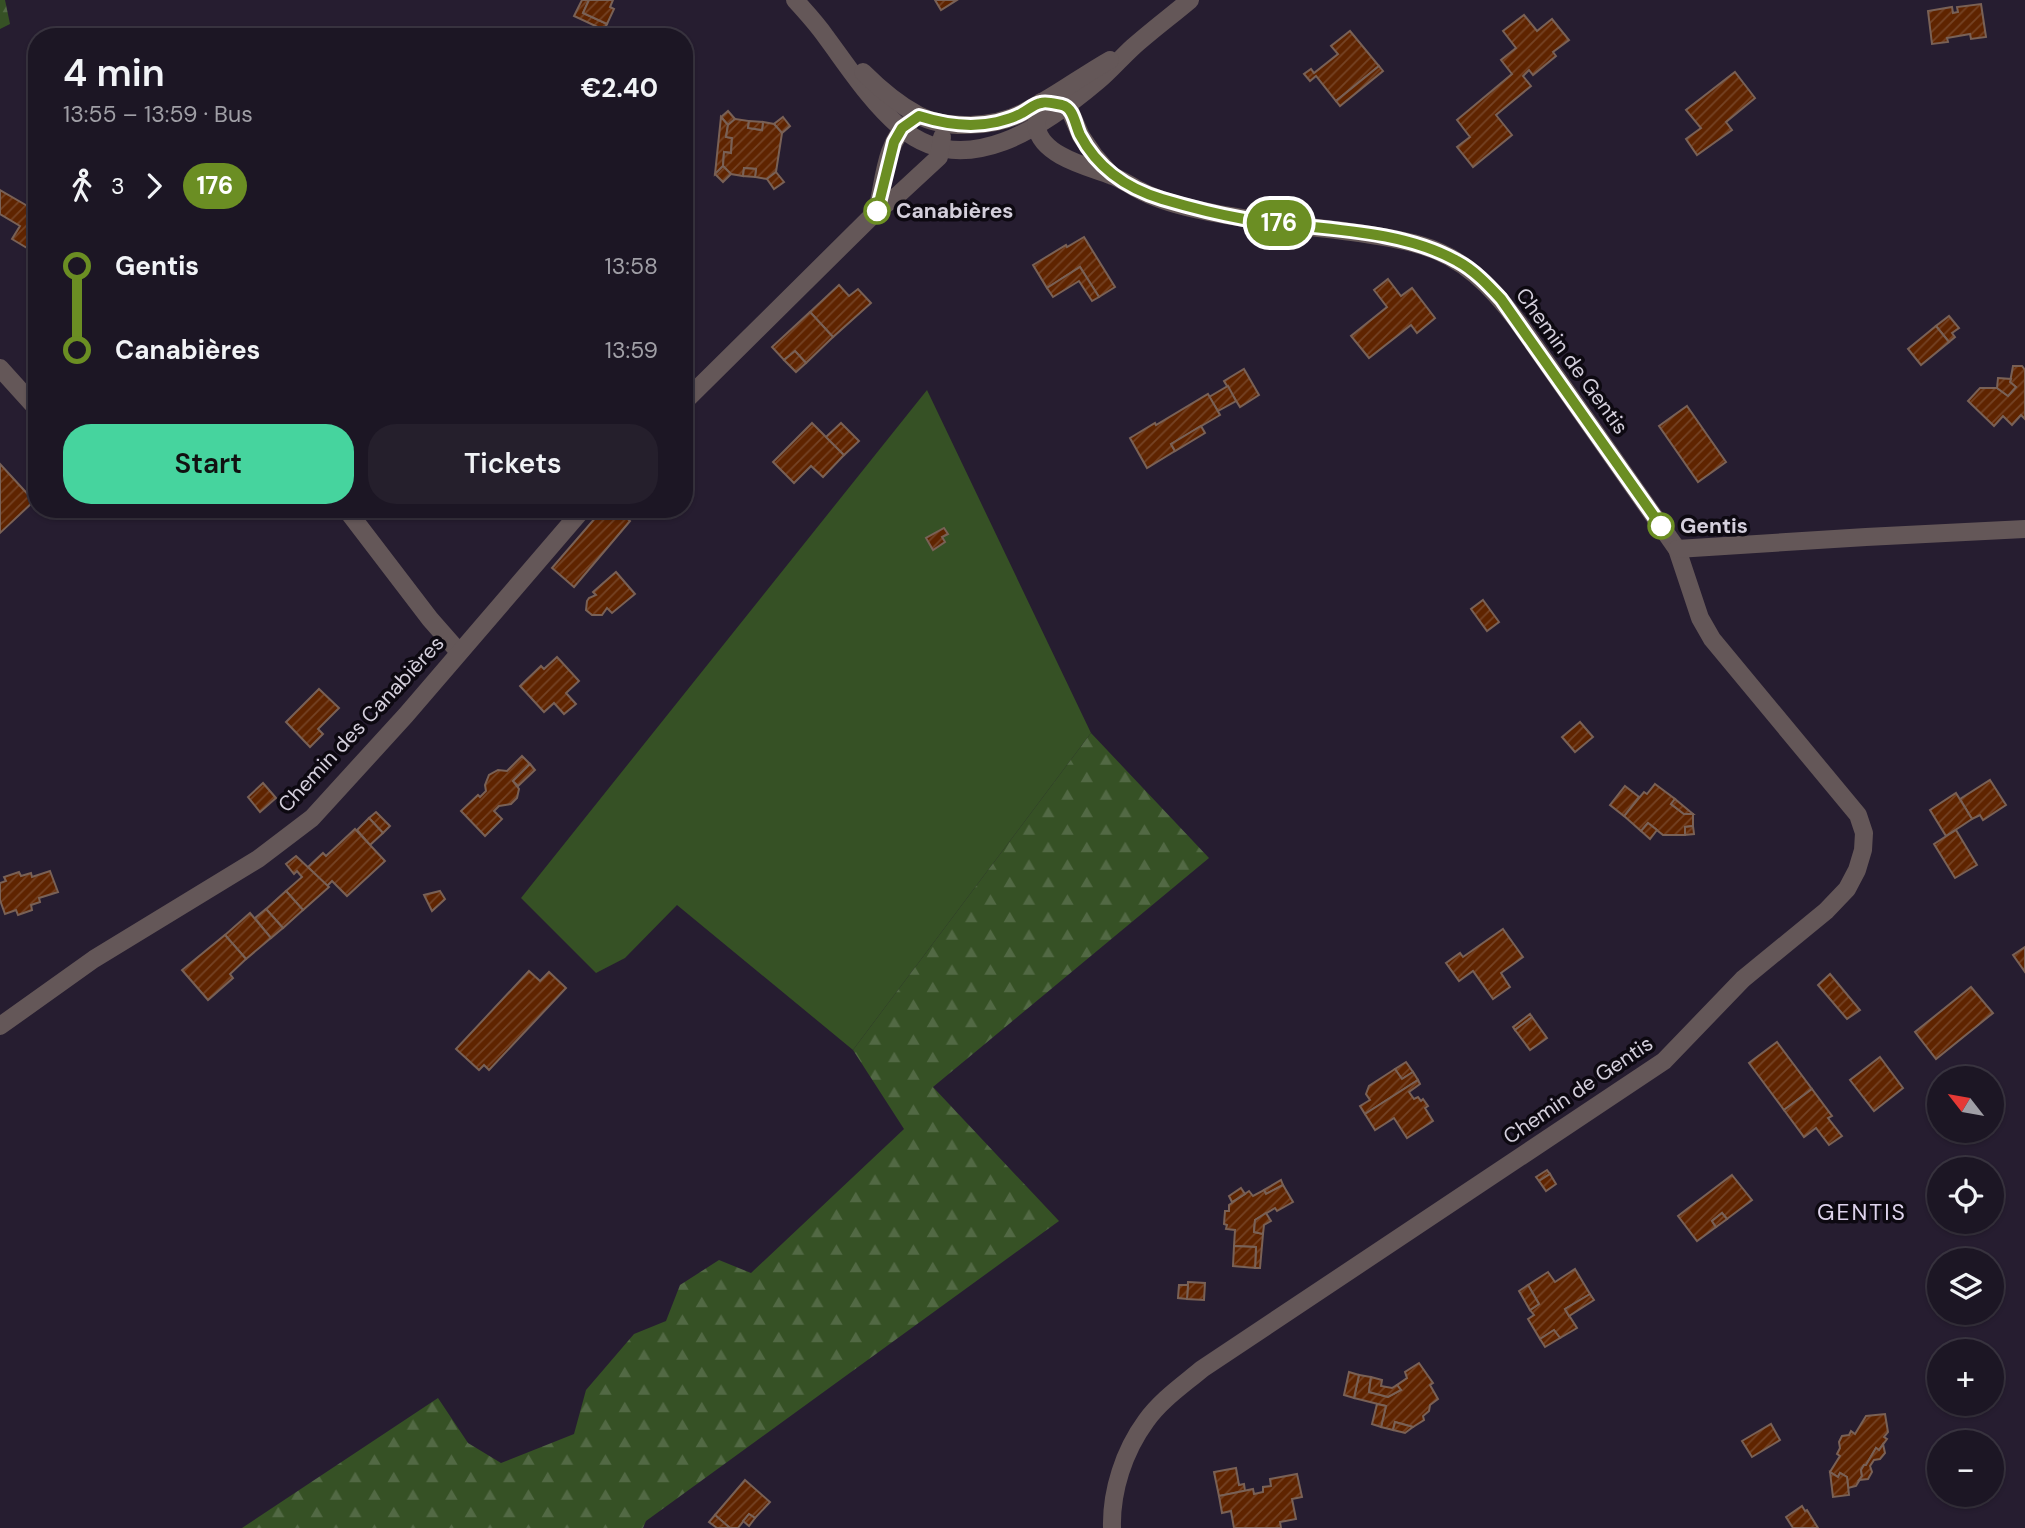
<!DOCTYPE html>
<html lang="en">
<head>
<meta charset="utf-8">
<style>
	:root { --surface:#1c1624; --page:#251f2c; --text:#f1f3f6; --muted:#a09fa6; --line:#3a3541; --accent:#46d49e }
	body { margin:0; font-family:"DM Sans",sans-serif; background:var(--page); color:var(--text); height:100vh; display:flex; flex-direction:column; font-size:26px; white-space:nowrap }
	* { box-sizing:border-box; margin:0 }
	p { font-size:23px; color:var(--muted) }
	.icon { flex:none; width:38px; height:38px; fill:none; stroke:currentColor; stroke-width:2; stroke-linecap:round; stroke-linejoin:round }
	.map { position:relative; flex:1; overflow:hidden }
	.details { position:absolute; left:28px; top:28px; width:665px; height:490px; display:flex; flex-direction:column; background:var(--surface); border-radius:28px; box-shadow:0 2px 5px #0004,0 0 0 2px var(--line) }
	.details>* { flex:none }
	.badge { padding:0 14px; border-radius:23px; font-size:24px; line-height:46px }
	.needle { width:46px; rotate:301deg }
	.buttons { position:absolute; left:1927px; top:1066px; display:grid; gap:14px }
	.buttons a { display:grid; place-items:center; width:77px; height:77px; border-radius:50%; background:var(--surface); box-shadow:0 2px 5px #0004,0 0 0 2px var(--line); font-size:35px }
	.map>.badge { position:absolute; translate:-50% -50%; box-shadow:0 0 0 4px #fff }
	.legs { display:flex; align-items:center; gap:10px; height:77px; padding:0 35px; font-size:23px }
	.legs p { margin-inline-start:auto }
	.overview { display:flex; align-items:center; justify-content:space-between; height:119px; padding:0 35px }
	h1 { font-size:38px; font-weight:600; line-height:52px }
	.button { display:flex; gap:14px; margin-top:auto; padding:14px 35px }
	.button a { flex:1; height:80px; border-radius:28px; background:var(--accent); color:#111; font-size:28px; font-weight:600; line-height:80px; text-align:center }
	.button a+a { background:var(--page); color:var(--text) }
	ul { padding:0 35px; list-style:none }
	li { display:flex; align-items:center; gap:24px; height:84px; font-size:26px }
	li i { display:grid; place-items:center; width:10px; height:100%; margin:0 9px; background:currentColor }
	li i::after { content:''; width:18px; height:18px; margin:-9px; border:5px solid; border-radius:50%; background:var(--surface) }
	li p { margin-inline-start:auto }
	li:first-child i { background:linear-gradient(#0000 50%,currentColor 0) }
	li:last-child i { background:linear-gradient(currentColor 50%,#0000 0) }
	.map>svg:first-child { display:block }
	.grass { fill:#365125 }
	.forest { fill:url(#forest-firs) }
	.building { fill:url(#building-hatch); stroke:#796156; stroke-width:2 }
	.lines { fill:none; stroke-linecap:round; stroke-linejoin:round }
	.minor { stroke:#645758; stroke-width:18 }
	.line-1-casing { stroke:#fff; stroke-width:16 }
	.line-1 { stroke:#6b8e23; stroke-width:10 }
	.stop-1-dot { fill:#fff; stroke:#6b8e23; stroke-width:3.5 }
	.labels { text-anchor:middle; dominant-baseline:central; stroke-width:7; stroke-linejoin:round; paint-order:stroke }
	.stop-label { font-size:21px; font-weight:bold; fill:#d4cfdc; stroke:#0d0911; text-anchor:start }
	.street-label { font-size:21px; fill:#d4cfdc; stroke:#0d0911 }
	.neighbourhood-label { font-size:23px; letter-spacing:2px; fill:#ded3ec; stroke:#0d0911 }
</style>
</head>
<body>
<div class="map">
<svg width="2025" height="1528" viewBox="0 0 2025 1528">
	<defs>
		<pattern id="forest-firs" width="22" height="20" patternUnits="userSpaceOnUse" patternTransform="scale(1.75)"><rect width="22" height="20" fill="#365125"/><path d="M5 1l3.5 6h-7zM16 11l3.5 6h-7z" fill="#526944"/></pattern>
		<pattern id="building-hatch" width="6" height="6" patternUnits="userSpaceOnUse" patternTransform="scale(1.75)"><rect width="6" height="6" fill="#5f2400"/><path d="M-1 1l2-2M0 6l6-6M5 7l2-2" fill="none" stroke="#754325"/></pattern>
	</defs>
	<rect width="100%" height="100%" fill="#261d30"/>
	<!-- grass -->
	<path class="grass" d="M 927,390 L 1091,733 L 853,1050 L 677,905 L 625,958 L 596,973 L 521,898 Z"/>
	<!-- forest -->
	<g class="forest">
		<path d="M 0,0 L 5,0 L 10,24 L 0,29 Z"/>
		<path d="M 1091,733 L 1209,858 L 933,1087 L 1059,1221 L 646,1521 L 643,1528 L 242,1528 L 438,1398 L 468,1443 L 501,1463 L 574,1434 L 586,1390 L 634,1334 L 666,1321 L 680,1285 L 719,1260 L 751,1273 L 904,1129 L 853,1050 Z"/>
	</g>
	<!-- building -->
	<g class="building">
		<path d="M 582,0 L 589,0 L 583,13 L 607,24 L 604,30 L 574,16 Z"/>
		<path d="M 589,0 L 613,0 L 610,7 L 614,9 L 607,24 L 583,13 Z"/>
		<path d="M 935,0 L 957,0 L 941,10 Z"/>
		<path d="M 1981,4 L 1986,37 L 1971,39 L 1970,34 L 1947,38 L 1948,42 L 1932,44 L 1928,11 L 1952,7 L 1953,13 L 1958,12 L 1957,7 Z"/>
		<path d="M 1524,15 L 1537,31 L 1552,19 L 1569,40 L 1553,52 L 1556,56 L 1533,75 L 1529,70 L 1523,76 L 1531,86 L 1496,115 L 1512,135 L 1473,167 L 1457,147 L 1470,137 L 1457,120 L 1512,74 L 1501,60 L 1516,48 L 1503,31 Z"/>
		<path d="M 1350,31 L 1379,66 L 1336,101 L 1316,76 L 1310,81 L 1304,74 L 1311,69 L 1314,73 L 1338,54 L 1331,46 Z"/>
		<path d="M 1379,66 L 1383,71 L 1340,106 L 1336,101 Z"/>
		<path d="M 1735,72 L 1755,98 L 1726,122 L 1732,130 L 1697,155 L 1686,139 L 1701,128 L 1686,110 Z"/>
		<path d="M 728,111 L 735,119 L 728,125 L 721,117 Z"/>
		<path d="M 721,117 L 728,125 L 726,137 L 732,138 L 731,153 L 724,152 L 723,166 L 715,174 Z"/>
		<path d="M 783,117 L 790,126 L 782,133 L 774,124 Z"/>
		<path d="M 735,119 L 749,121 L 748,128 L 762,130 L 763,122 L 774,124 L 782,133 L 776,172 L 767,179 L 755,177 L 756,169 L 744,168 L 743,176 L 731,174 L 723,166 L 724,152 L 731,153 L 732,138 L 726,137 L 728,125 Z"/>
		<path d="M 749,121 L 763,122 L 762,130 L 748,128 Z"/>
		<path d="M 723,166 L 731,174 L 723,182 L 715,174 Z"/>
		<path d="M 744,168 L 756,169 L 755,177 L 743,176 Z"/>
		<path d="M 776,172 L 784,182 L 774,189 L 767,179 Z"/>
		<path d="M 0,190 L 31,208 L 37,198 L 37,254 L 12,239 L 20,226 L 0,214 Z"/>
		<path d="M 1084,237 L 1115,287 L 1099,297 L 1080,267 L 1047,288 L 1033,265 L 1066,245 L 1067,247 Z"/>
		<path d="M 1080,267 L 1099,297 L 1092,301 L 1079,281 L 1053,297 L 1047,288 Z"/>
		<path d="M 1388,279 L 1401,296 L 1412,288 L 1435,318 L 1417,333 L 1411,325 L 1369,358 L 1351,336 L 1387,307 L 1374,290 Z"/>
		<path d="M 839,285 L 849,296 L 858,289 L 871,303 L 833,337 L 810,312 Z"/>
		<path d="M 810,312 L 833,337 L 806,363 L 795,351 L 784,360 L 772,347 Z"/>
		<path d="M 1949,316 L 1959,328 L 1952,333 L 1955,337 L 1949,342 L 1936,326 Z"/>
		<path d="M 1936,326 L 1949,342 L 1921,365 L 1908,349 Z"/>
		<path d="M 795,351 L 806,363 L 796,372 L 784,360 Z"/>
		<path d="M 2013,366 L 2022,366 L 2025,370 L 2025,419 L 2021,415 L 2012,425 L 2003,416 L 1994,426 L 1968,401 L 1980,388 L 1997,388 L 2008,396 L 2016,387 L 2010,382 Z"/>
		<path d="M 1244,369 L 1259,395 L 1240,407 L 1224,381 Z"/>
		<path d="M 1998,378 L 2011,379 L 2010,382 L 2016,387 L 2008,396 L 1997,388 Z"/>
		<path d="M 1228,386 L 1236,401 L 1218,411 L 1209,397 Z"/>
		<path d="M 1208,394 L 1220,415 L 1171,444 L 1175,451 L 1147,468 L 1130,438 L 1155,423 L 1156,425 Z"/>
		<path d="M 1687,406 L 1726,462 L 1698,482 L 1659,426 Z"/>
		<path d="M 812,423 L 844,455 L 823,477 L 811,466 L 794,483 L 773,462 Z"/>
		<path d="M 841,423 L 859,441 L 844,455 L 826,437 Z"/>
		<path d="M 1201,426 L 1205,433 L 1175,451 L 1171,444 Z"/>
		<path d="M 0,464 L 34,501 L 0,533 Z"/>
		<path d="M 603,509 L 616,509 L 630,521 L 574,587 L 552,568 Z"/>
		<path d="M 944,528 L 948,534 L 942,537 L 945,542 L 933,550 L 926,538 Z"/>
		<path d="M 616,572 L 635,594 L 612,613 L 607,608 L 602,615 L 592,615 L 586,610 L 587,601 L 589,598 L 596,595 L 593,592 Z"/>
		<path d="M 1483,600 L 1499,622 L 1487,631 L 1471,609 Z"/>
		<path d="M 557,657 L 579,681 L 566,693 L 576,704 L 564,714 L 554,703 L 544,712 L 520,686 L 541,666 L 544,669 Z"/>
		<path d="M 319,689 L 339,708 L 318,729 L 323,734 L 310,747 L 286,722 Z"/>
		<path d="M 1580,722 L 1593,737 L 1575,752 L 1562,737 Z"/>
		<path d="M 522,756 L 530,764 L 513,781 L 519,789 L 517,798 L 511,804 L 499,806 L 494,811 L 502,819 L 485,836 L 461,811 L 478,795 L 480,797 L 486,791 L 485,785 L 489,775 L 498,770 L 507,771 Z"/>
		<path d="M 530,764 L 535,770 L 518,786 L 513,781 Z"/>
		<path d="M 1990,780 L 2006,805 L 1983,820 L 1980,815 L 1972,819 L 1960,799 Z"/>
		<path d="M 263,783 L 276,798 L 260,812 L 248,797 Z"/>
		<path d="M 1655,784 L 1675,799 L 1671,804 L 1684,814 L 1693,814 L 1693,826 L 1685,827 L 1685,835 L 1663,835 L 1648,823 L 1641,831 L 1624,816 L 1644,792 L 1647,794 Z"/>
		<path d="M 1625,786 L 1639,797 L 1624,816 L 1610,805 Z"/>
		<path d="M 1956,793 L 1972,819 L 1946,836 L 1930,810 Z"/>
		<path d="M 1675,799 L 1693,814 L 1684,814 L 1671,804 Z"/>
		<path d="M 376,812 L 390,826 L 383,833 L 369,818 Z"/>
		<path d="M 369,818 L 383,833 L 370,845 L 357,830 Z"/>
		<path d="M 1648,823 L 1657,830 L 1650,839 L 1641,831 Z"/>
		<path d="M 1693,826 L 1694,834 L 1685,835 L 1685,827 Z"/>
		<path d="M 355,829 L 385,861 L 347,896 L 332,881 L 327,886 L 308,867 L 323,853 L 326,856 Z"/>
		<path d="M 1956,830 L 1977,865 L 1955,878 L 1934,844 Z"/>
		<path d="M 296,856 L 329,887 L 303,910 L 286,891 L 302,877 L 297,871 L 294,874 L 286,864 Z"/>
		<path d="M 50,871 L 58,892 L 39,898 L 40,902 L 31,905 L 32,910 L 18,915 L 16,910 L 5,914 L 0,900 L 0,883 L 6,881 L 4,877 L 19,872 L 21,876 L 31,873 L 32,877 Z"/>
		<path d="M 286,891 L 303,910 L 283,928 L 266,909 Z"/>
		<path d="M 440,891 L 445,899 L 432,911 L 424,895 Z"/>
		<path d="M 266,909 L 283,928 L 271,938 L 255,918 Z"/>
		<path d="M 250,913 L 271,938 L 246,959 L 225,935 Z"/>
		<path d="M 1503,929 L 1523,957 L 1501,973 L 1510,987 L 1493,999 L 1473,971 L 1459,981 L 1446,963 L 1460,953 L 1463,957 Z"/>
		<path d="M 225,935 L 246,959 L 230,974 L 233,978 L 208,1000 L 182,970 Z"/>
		<path d="M 2025,947 L 2025,972 L 2013,955 Z"/>
		<path d="M 529,971 L 540,981 L 549,972 L 566,988 L 489,1070 L 484,1065 L 479,1070 L 456,1049 Z"/>
		<path d="M 1830,974 L 1860,1010 L 1847,1019 L 1818,985 Z"/>
		<path d="M 1971,987 L 1993,1013 L 1936,1059 L 1915,1032 Z"/>
		<path d="M 1530,1014 L 1532,1017 L 1515,1030 L 1513,1027 Z"/>
		<path d="M 1532,1017 L 1547,1038 L 1530,1050 L 1515,1030 Z"/>
		<path d="M 1777,1042 L 1812,1089 L 1784,1110 L 1749,1063 Z"/>
		<path d="M 1880,1057 L 1903,1088 L 1874,1111 L 1850,1080 Z"/>
		<path d="M 1406,1062 L 1413,1072 L 1402,1079 L 1395,1069 Z"/>
		<path d="M 1395,1069 L 1402,1079 L 1413,1072 L 1418,1080 L 1365,1114 L 1360,1106 L 1370,1100 L 1366,1094 L 1369,1086 Z"/>
		<path d="M 1418,1080 L 1420,1084 L 1409,1092 L 1414,1099 L 1418,1097 L 1421,1101 L 1423,1099 L 1428,1106 L 1425,1108 L 1433,1121 L 1407,1138 L 1394,1118 L 1375,1130 L 1365,1114 Z"/>
		<path d="M 1812,1089 L 1832,1116 L 1828,1118 L 1842,1136 L 1829,1145 L 1816,1128 L 1804,1137 L 1784,1110 Z"/>
		<path d="M 1547,1170 L 1550,1174 L 1539,1181 L 1536,1177 Z"/>
		<path d="M 1550,1174 L 1556,1184 L 1546,1191 L 1539,1181 Z"/>
		<path d="M 1732,1175 L 1752,1200 L 1727,1219 L 1722,1213 L 1712,1221 L 1716,1227 L 1697,1241 L 1678,1216 Z"/>
		<path d="M 1281,1180 L 1283,1185 L 1266,1194 L 1264,1190 Z"/>
		<path d="M 1283,1185 L 1293,1202 L 1277,1211 L 1275,1208 L 1255,1220 L 1254,1232 L 1263,1234 L 1260,1268 L 1255,1268 L 1256,1247 L 1234,1246 L 1235,1230 L 1226,1229 L 1227,1225 L 1224,1224 L 1225,1211 L 1229,1211 L 1229,1205 L 1249,1191 L 1253,1196 L 1264,1190 L 1266,1194 Z"/>
		<path d="M 1241,1188 L 1245,1194 L 1232,1202 L 1229,1196 Z"/>
		<path d="M 1266,1213 L 1271,1221 L 1264,1225 L 1263,1234 L 1254,1232 L 1255,1220 Z"/>
		<path d="M 1722,1213 L 1727,1219 L 1716,1227 L 1712,1221 Z"/>
		<path d="M 1234,1246 L 1256,1247 L 1255,1268 L 1233,1266 Z"/>
		<path d="M 1575,1269 L 1590,1294 L 1565,1309 L 1577,1328 L 1560,1338 L 1554,1330 L 1540,1339 L 1528,1319 L 1534,1315 L 1530,1310 L 1539,1304 L 1528,1285 L 1548,1272 L 1555,1282 Z"/>
		<path d="M 1188,1282 L 1205,1283 L 1204,1300 L 1187,1299 Z"/>
		<path d="M 1179,1285 L 1188,1285 L 1187,1299 L 1178,1298 Z"/>
		<path d="M 1528,1285 L 1539,1304 L 1530,1310 L 1519,1291 Z"/>
		<path d="M 1590,1294 L 1594,1300 L 1569,1316 L 1565,1309 Z"/>
		<path d="M 1554,1330 L 1560,1338 L 1545,1347 L 1540,1339 Z"/>
		<path d="M 1419,1363 L 1433,1383 L 1430,1385 L 1438,1399 L 1430,1405 L 1429,1411 L 1423,1416 L 1424,1420 L 1413,1427 L 1395,1422 L 1393,1430 L 1381,1427 L 1386,1406 L 1354,1398 L 1359,1375 L 1371,1377 L 1369,1392 L 1388,1397 L 1401,1390 L 1397,1385 L 1407,1378 L 1405,1372 Z"/>
		<path d="M 1349,1372 L 1359,1375 L 1354,1398 L 1344,1395 Z"/>
		<path d="M 1371,1377 L 1382,1380 L 1381,1386 L 1392,1388 L 1397,1385 L 1401,1390 L 1388,1397 L 1369,1392 Z"/>
		<path d="M 1377,1404 L 1386,1406 L 1381,1427 L 1372,1424 Z"/>
		<path d="M 1885,1414 L 1888,1432 L 1884,1437 L 1887,1439 L 1879,1450 L 1876,1448 L 1866,1465 L 1864,1465 L 1861,1470 L 1862,1476 L 1856,1486 L 1848,1488 L 1847,1477 L 1840,1473 L 1838,1477 L 1830,1472 L 1840,1456 L 1837,1454 L 1840,1448 L 1839,1442 L 1842,1436 L 1849,1435 L 1851,1431 L 1855,1434 L 1866,1416 Z"/>
		<path d="M 1395,1422 L 1413,1427 L 1405,1433 L 1393,1430 Z"/>
		<path d="M 1771,1424 L 1780,1440 L 1752,1457 L 1742,1441 Z"/>
		<path d="M 1883,1444 L 1885,1453 L 1880,1459 L 1874,1460 L 1870,1466 L 1872,1472 L 1868,1479 L 1859,1480 L 1862,1476 L 1861,1470 L 1864,1465 L 1866,1465 L 1876,1448 L 1879,1450 Z"/>
		<path d="M 1236,1468 L 1239,1485 L 1244,1484 L 1245,1491 L 1219,1496 L 1214,1472 Z"/>
		<path d="M 1830,1472 L 1838,1477 L 1840,1473 L 1847,1477 L 1849,1495 L 1833,1497 Z"/>
		<path d="M 1297,1474 L 1302,1497 L 1292,1499 L 1296,1519 L 1280,1522 L 1281,1528 L 1234,1528 L 1231,1511 L 1222,1513 L 1219,1496 L 1253,1489 L 1254,1494 L 1263,1492 L 1263,1487 L 1271,1486 L 1270,1479 Z"/>
		<path d="M 745,1480 L 770,1502 L 755,1518 L 749,1514 L 738,1528 L 730,1528 L 715,1515 Z"/>
		<path d="M 1802,1506 L 1805,1511 L 1807,1510 L 1818,1528 L 1793,1528 L 1786,1517 Z"/>
		<path d="M 749,1514 L 755,1518 L 749,1526 L 743,1521 Z"/>
		<path d="M 715,1515 L 730,1528 L 717,1528 L 709,1522 Z"/>
	</g>
	<g class="lines">
		<!-- minor -->
		<g class="minor">
			<path d="M 795,0 C 806,12 817,24 826,37 C 849,68 870,101 900,127 C 965,183 1046,125 1098,81 C 1111,70 1121,58 1133,47 C 1151,31 1171,16 1190,0"/>
			<path d="M 863,72 C 879,88 898,104 918,115 C 945,130 995,127 1022,113 C 1053,98 1080,77 1110,60"/>
			<path d="M 910,122 C 885,141 884,182 877,211 L 899,194 L 939,157 L 942,137"/>
			<path d="M 1112,176 L 1094,155 L 1081,136 L 1070,111 L 1066,106 L 1041,102 C 1040,110 1035,121 1037,128 C 1042,156 1089,167 1110,175 C 1122,179 1132,187 1143,192 C 1161,201 1184,207 1204,211 C 1247,220 1292,225 1336,230 C 1364,234 1392,237 1420,245 C 1463,257 1492,287 1518,322 L 1677,549 L 1700,618 L 1712,639 L 1858,815 L 1864,833 L 1863,850 L 1857,870 L 1847,889 L 1826,911 L 1743,979 L 1664,1061 L 1202,1369 C 1183,1385 1161,1400 1146,1421 C 1124,1451 1111,1491 1112,1528"/>
			<path d="M 0,368 L 37,409"/>
			<path d="M 684,402 L 877,211"/>
			<path d="M 346,509 L 430,619 L 459,652"/>
			<path d="M 1677,549 L 1866,537 L 2025,529"/>
			<path d="M 0,1026 L 94,959 L 258,859 L 312,818 L 406,715 L 583,509"/>
		</g>
	</g>
	<g class="lines">
		<defs>
			<path id="line-1" d="M 877,211 L 894,142 L 902,128 L 919,116 C 944,124 971,128 997,122 C 1005,120 1015,117 1022,113 C 1028,110 1034,104 1041,103 C 1046,101 1056,104 1062,105 C 1074,108 1075,125 1080,135 C 1098,169 1126,188 1162,199 C 1189,207 1216,214 1244,219 C 1312,230 1397,227 1457,261 C 1474,270 1488,285 1501,299 L 1661,526"/>
		</defs>
		<!-- line-1 casing -->
		<use href="#line-1" class="line-1-casing"/>
		<!-- line-1 -->
		<use href="#line-1" class="line-1"/>
	</g>
	<!-- markers -->
	<g class="stop-1-dot">
		<circle cx="877" cy="211" r="12"/>
		<circle cx="1661" cy="526" r="12"/>
	</g>
	<g class="labels">
		<!-- stop labels -->
		<g class="stop-label">
			<text x="896" y="211">Canabières</text>
			<text x="1680" y="526">Gentis</text>
		</g>
		<!-- street labels -->
		<g class="street-label">
			<text transform="translate(1572 361) rotate(54)">Chemin de Gentis</text>
			<text transform="translate(361 724) rotate(-47)">Chemin des Canabières</text>
			<text transform="translate(1578 1090) rotate(-34)">Chemin de Gentis</text>
		</g>
		<!-- neighbourhood labels -->
		<g class="neighbourhood-label">
			<text x="1862" y="1212">GENTIS</text>
		</g>
	</g>
</svg>
<div class="buttons">
<a><svg class="needle" viewBox="-14 -14 28 28"><path d="M0-13l5 13h-10z" fill="#e53935"/><path d="M0 13l5-13h-10z" fill="#a09fa6"/></svg></a>
<a><svg class="icon" aria-label="locate" viewBox="0 0 24 24"><circle cx="12" cy="12" r="6"/><path d="M12 2v4M12 18v4M2 12h4M18 12h4"/></svg></a>
<a><svg class="icon" aria-label="layers" viewBox="0 0 24 24"><path d="M12 4l9 5-9 5-9-5zM3 14l9 5 9-5"/></svg></a>
<a>+</a>
<a>−</a>
</div>
<b class="badge" style="left:1279px;top:223px;background:#6b8e23;color:#fff">176</b>
<section class="details">
<div class="overview"><div><h1>4 min</h1><p>13:55 – 13:59 · Bus</p></div><b>€2.40</b></div>
<div class="legs"><svg class="icon" aria-label="walk" viewBox="0 0 24 24"><circle cx="13" cy="4" r="2"/><path d="M13 8l-2 6 4 7M11 14l-3 7M7 12l3-4h3l4 4"/></svg>3<svg class="icon" aria-label="forward" viewBox="0 0 24 24"><path d="M9 5l7 7-7 7"/></svg><b class="badge" style="background:#6b8e23;color:#fff">176</b></div>
<ul>
<li><i style="color:#6b8e23"></i><b>Gentis</b><p>13:58</p></li>
<li><i style="color:#6b8e23"></i><b>Canabières</b><p>13:59</p></li>
</ul>
<div class="button"><a>Start</a><a>Tickets</a></div>
</section>
</div>
</body>
</html>
